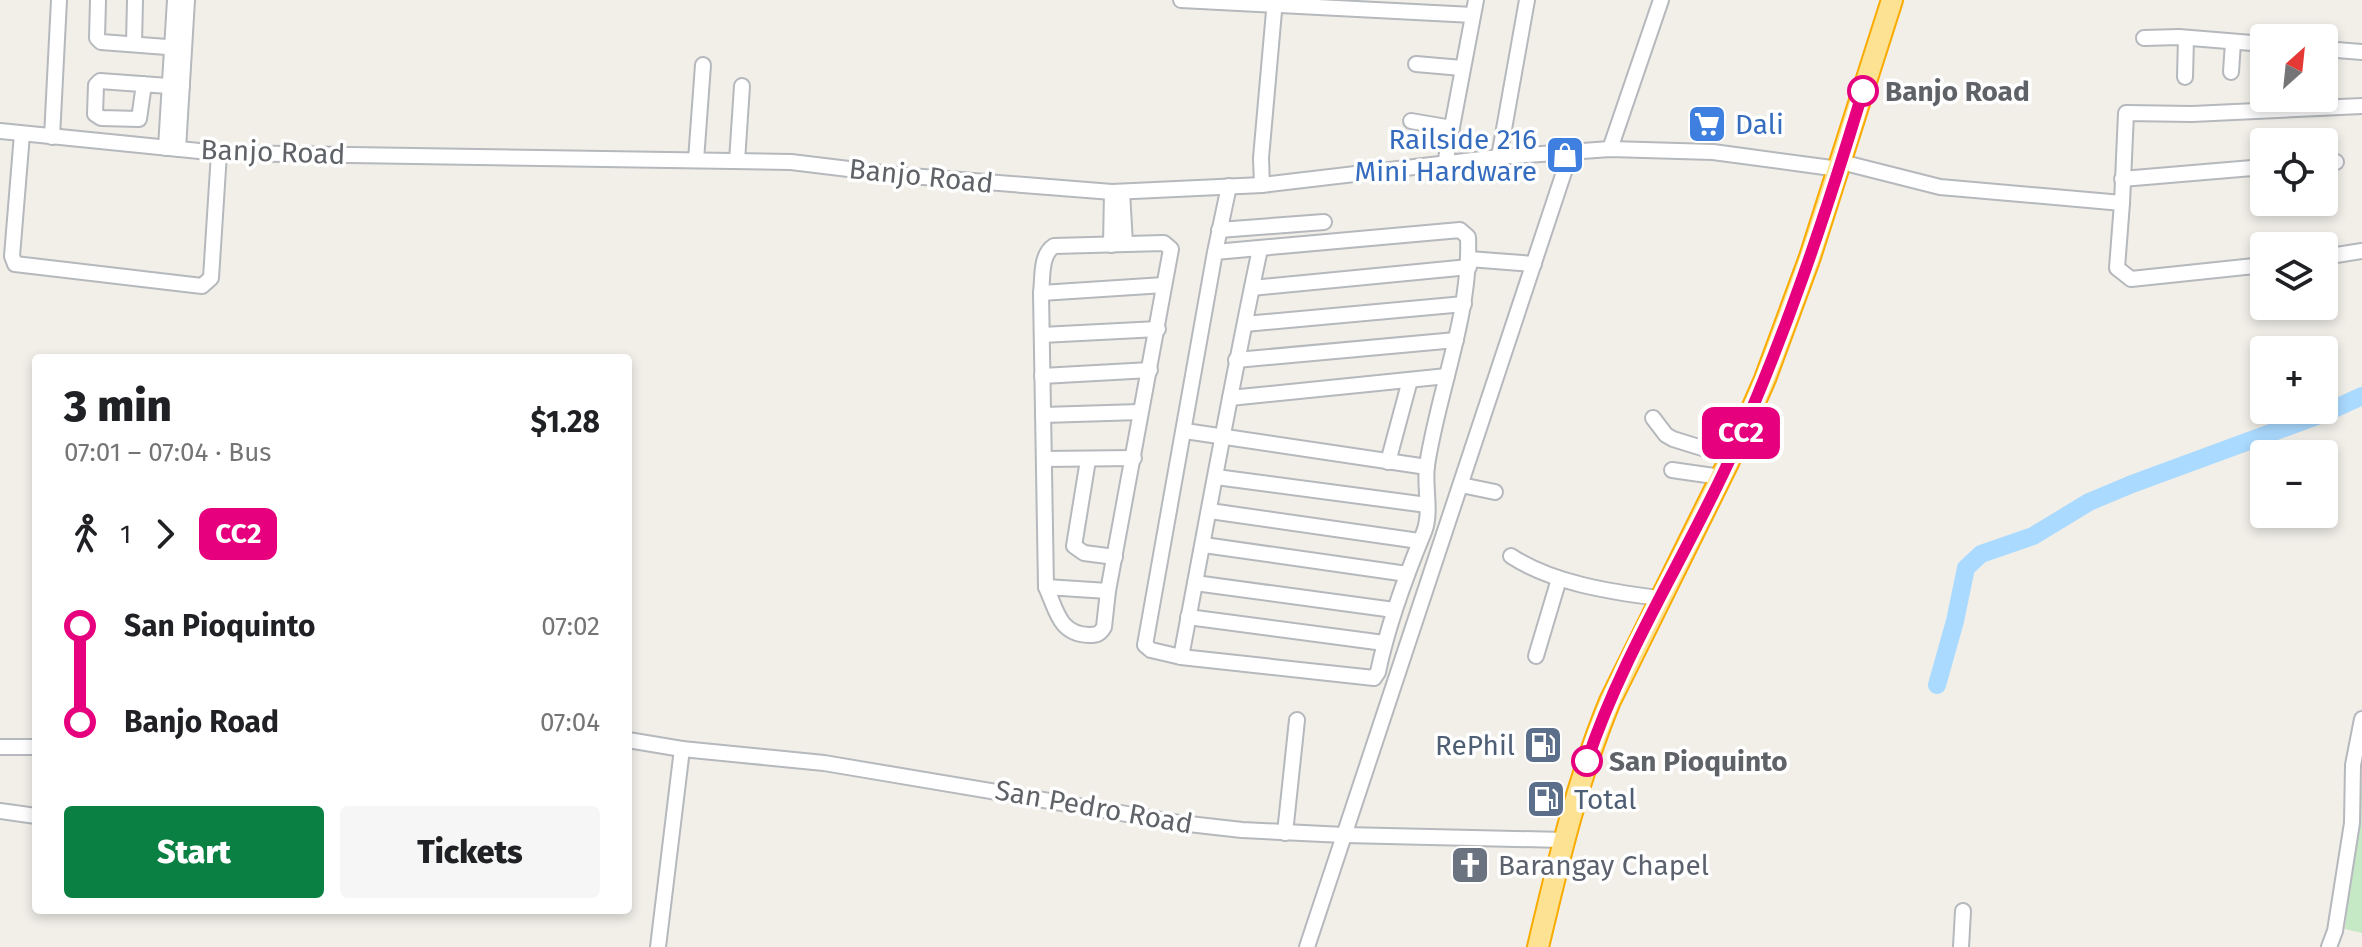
<!DOCTYPE html>
<html lang="en">
<head>
<meta charset="utf-8">
<style>
	:root { --surface:#fff; --page:#f6f6f6; --text:#202124; --muted:#757577; --accent:#0b8043 }
	body { margin:0; font-family:"Fira Sans",sans-serif; background:var(--page); color:var(--text); height:100vh; display:flex; flex-direction:column; font-size:30px; white-space:nowrap }
	* { box-sizing:border-box; margin:0 }
	p { font-size:26px; color:var(--muted) }
	.icon { flex:none; width:44px; height:44px; fill:none; stroke:currentColor; stroke-width:2; stroke-linecap:round; stroke-linejoin:round }
	.map { position:relative; flex:1; overflow:hidden }
	.side { position:absolute; left:32px; top:354px; width:600px; height:560px; display:flex; flex-direction:column; background:var(--surface); border-radius:8px; box-shadow:0 4px 12px #0003 }
	.side>* { flex:none }
	.badge { padding:0 16px; border-radius:12px; font-size:28px; line-height:52px }
	.needle { width:52px; rotate:27deg }
	.fabs { position:absolute; left:2250px; top:24px; display:grid; gap:16px }
	.fabs a { display:grid; place-items:center; width:88px; height:88px; border-radius:8px; background:var(--surface); box-shadow:0 4px 12px #0003; font-size:40px }
	.map>.badge { position:absolute; translate:-50% -50%; box-shadow:0 0 0 4px #fff }
	.legs { display:flex; align-items:center; gap:12px; height:88px; padding:0 32px; font-size:26px }
	.legs p { margin-inline-start:auto }
	.head { display:flex; align-items:center; justify-content:space-between; height:136px; padding:0 32px }
	h1 { font-size:44px; font-weight:800; line-height:60px }
	.button { display:flex; gap:16px; margin-top:auto; padding:16px 32px }
	.button a { flex:1; height:92px; border-radius:8px; background:var(--accent); color:#fff; font-size:32px; font-weight:800; line-height:92px; text-align:center }
	.button a+a { background:var(--page); color:var(--text) }
	ul { padding:0 32px; list-style:none }
	li { display:flex; align-items:center; gap:28px; height:96px; font-size:30px }
	li i { display:grid; place-items:center; width:12px; height:100%; margin:0 10px; background:currentColor }
	li i::after { content:''; width:20px; height:20px; margin:-10px; border:6px solid; border-radius:50%; background:var(--surface) }
	li p { margin-inline-start:auto }
	li:first-child i { background:linear-gradient(#0000 50%,currentColor 0) }
	li:last-child i { background:linear-gradient(currentColor 50%,#0000 0) }
	.map>svg:first-child { display:block }
	.park { fill:#c5e8c5 }
	.lines { fill:none; stroke-linecap:round; stroke-linejoin:round }
	.river { stroke:#aadaff; stroke-width:18 }
	.minor-casing { stroke:#b5b8bc; stroke-width:18 }
	.highway-casing { stroke:#f9ab00; stroke-width:24 }
	.minor { stroke:#fff; stroke-width:14 }
	.highway { stroke:#fde293; stroke-width:20 }
	.line-1-casing { stroke:#fff; stroke-width:18 }
	.line-1 { stroke:#e6007e; stroke-width:12 }
	.stop-1-dot { fill:#fff; stroke:#e6007e; stroke-width:4 }
	.labels { text-anchor:middle; dominant-baseline:central; stroke-width:7; stroke-linejoin:round; paint-order:stroke }
	.stop-label { font-size:28px; font-weight:bold; fill:#5f6368; stroke:#fff; text-anchor:start }
	.shop-label { font-size:28px; fill:#366cbe; stroke:#fff; text-anchor:start }
	.street-label { font-size:28px; fill:#5f6368; stroke:#fff }
	.service-label { font-size:28px; fill:#4e5e75; stroke:#fff; text-anchor:end }
	.worship-label { font-size:28px; fill:#5b616d; stroke:#fff; text-anchor:start }
</style>
</head>
<body>
<div class="map">
<svg width="2362" height="947" viewBox="0 0 2362 947">
	<rect width="100%" height="100%" fill="#f1efe8"/>
	<!-- park -->
	<path class="park" d="M 2362,776 L 2362,933 L 2345,929 Z"/>
	<g class="lines">
		<!-- river -->
		<path class="river" d="M 1937,685 L 1955,621 L 1966,568 L 1981,554 L 2033,536 L 2089,502 L 2132,484 L 2325,413 L 2362,396"/>
		<defs>
			<g id="minor">
				<path d="M 98,0 L 97,38 L 101,42 L 180,48"/>
				<path d="M 1181,0 L 1473,15"/>
				<path d="M 2144,38 L 2179,37 L 2264,44"/>
				<path d="M 134,44 L 135,0"/>
				<path d="M 2324,49 L 2362,52"/>
				<path d="M 1416,64 L 1462,68"/>
				<path d="M 2231,72 L 2233,42"/>
				<path d="M 2185,77 L 2186,38"/>
				<path d="M 144,84 L 139,119 L 101,118 L 95,114 L 96,85 L 100,81 L 182,87"/>
				<path d="M 1411,121 L 1452,128"/>
				<path d="M 0,131 L 219,153 L 791,162 L 898,175 L 1112,192 L 1262,185 L 1499,157 L 1610,149 L 1713,152 L 1839,169"/>
				<path d="M 22,134 L 12,256 L 15,264 L 202,286 L 211,278 L 219,153"/>
				<path d="M 52,137 L 59,0"/>
				<path d="M 166,148 L 175,0"/>
				<path d="M 178,149 L 187,0"/>
				<path d="M 1610,149 L 1661,0"/>
				<path d="M 1499,157 L 1527,0"/>
				<path d="M 696,160 L 703,65"/>
				<path d="M 737,161 L 742,86"/>
				<path d="M 1841,162 L 1940,187 L 2122,203 L 2117,268 L 2131,279 L 2264,265"/>
				<path d="M 2324,162 L 2336,162"/>
				<path d="M 1445,164 L 1476,0"/>
				<path d="M 2122,179 L 2264,167"/>
				<path d="M 1262,185 L 1261,158 L 1275,0"/>
				<path d="M 1122,192 L 1125,244"/>
				<path d="M 2122,203 L 2126,113 L 2192,114 L 2362,106"/>
				<path d="M 1219,230 L 1324,222"/>
				<path d="M 1164,243 L 1171,249 L 1108,591 L 1104,627 C 1100,634 1097,635 1089,635 C 1059,634 1057,611 1046,587 L 1041,293 C 1043,278 1040,255 1054,246 Z"/>
				<path d="M 1111,245 L 1112,192"/>
				<path d="M 1215,252 L 1460,230 L 1468,237 C 1471,315 1439,388 1427,465 C 1424,487 1432,512 1424,532 C 1405,578 1388,624 1378,672 L 1374,678 L 1181,657 L 1151,650 L 1145,645 L 1215,252 L 1229,186"/>
				<path d="M 2324,257 L 2362,251"/>
				<path d="M 1469,259 L 1534,264"/>
				<path d="M 1252,288 L 1469,267"/>
				<path d="M 1041,293 L 1164,285"/>
				<path d="M 1245,324 L 1464,304"/>
				<path d="M 1042,335 L 1158,329"/>
				<path d="M 1236,360 L 1456,340"/>
				<path d="M 1042,376 L 1150,370"/>
				<path d="M 1230,398 L 1447,376"/>
				<path d="M 1043,415 L 1140,412"/>
				<path d="M 1653,418 L 1666,435 L 1673,439 L 1731,457"/>
				<path d="M 1185,431 L 1427,467"/>
				<path d="M 1044,459 L 1134,458"/>
				<path d="M 1088,460 L 1074,546 L 1084,553 L 1115,557"/>
				<path d="M 1388,462 L 1410,380"/>
				<path d="M 1672,470 L 1721,477"/>
				<path d="M 1216,477 L 1427,505"/>
				<path d="M 1461,485 L 1495,492"/>
				<path d="M 1210,511 L 1419,541"/>
				<path d="M 1204,545 L 1407,574"/>
				<path d="M 1511,556 C 1552,583 1610,592 1659,598"/>
				<path d="M 1195,583 L 1394,610"/>
				<path d="M 1046,587 L 1108,591"/>
				<path d="M 1188,617 L 1384,643"/>
				<path d="M 1536,656 L 1559,579"/>
				<path d="M 1181,657 C 1207,521 1231,385 1260,249"/>
				<path d="M 628,740 L 682,749 L 824,763 L 1180,823 L 1242,830 L 1344,835 L 1564,840"/>
				<path d="M 0,747 L 36,747"/>
				<path d="M 0,811 L 36,816"/>
				<path d="M 1285,833 L 1297,720"/>
				<path d="M 658,947 L 682,749"/>
				<path d="M 1307,947 L 1571,151"/>
				<path d="M 1961,947 L 1963,911"/>
				<path d="M 2329,947 L 2335,931 L 2352,823 L 2353,765 L 2362,719"/>
			</g>
			<path id="highway" d="M 1538,947 C 1558,863 1577,781 1610,701 L 1729,461 L 1765,379 L 1810,257 L 1892,0"/>
		</defs>
		<!-- minor casing -->
		<use href="#minor" class="minor-casing"/>
		<!-- highway casing -->
		<use href="#highway" class="highway-casing"/>
		<!-- minor -->
		<use href="#minor" class="minor"/>
		<!-- highway -->
		<use href="#highway" class="highway"/>
	</g>
	<g class="lines">
		<defs>
			<path id="line-1" d="M 1587,761 C 1622,656 1683,561 1729,461 C 1784,341 1825,217 1863,91"/>
		</defs>
		<!-- line-1 casing -->
		<use href="#line-1" class="line-1-casing"/>
		<!-- line-1 -->
		<use href="#line-1" class="line-1"/>
	</g>
	<!-- icons -->
	<defs>
		<symbol id="supermarket-square" viewBox="-11 -11 22 22"><rect x="-9" y="-9" width="18" height="18" rx="4" fill="#3f7fe0" stroke="#fff"/><path d="M-6-5.5h2.5l.6 2H6L4.5 2H-2.5L-4.4-4H-6ZM-1.5 3.2a1.3 1.3 0 1 0 .1 0ZM3 3.2a1.3 1.3 0 1 0 .1 0Z" fill="#fff"/></symbol>
		<symbol id="shop-square" viewBox="-11 -11 22 22"><rect x="-9" y="-9" width="18" height="18" rx="4" fill="#3f7fe0" stroke="#fff"/><path d="M-5-2.5h2.3a2.7 3.5 0 0 1 5.4 0H5L5.5 6h-11ZM-1.5-2.5h3a1.5 2.3 0 0 0-3 0Z" fill="#fff"/></symbol>
		<symbol id="fuel-square" viewBox="-11 -11 22 22"><rect x="-9" y="-9" width="18" height="18" rx="4" fill="#5c6f8a" stroke="#fff"/><path d="M-5.5-6h7V0h2V4h1.3V-2.5L3-4.5l.8-.8L6-3V5H2.5V1h-1V6h-7ZM-4.2-4.7v3.2H.2V-4.7Z" fill="#fff"/></symbol>
		<symbol id="church-square" viewBox="-11 -11 22 22"><rect x="-9" y="-9" width="18" height="18" rx="4" fill="#6b7280" stroke="#fff"/><path d="M-1.2-6h2.4v3.5h3.3v2.4h-3.3V6h-2.4V-.1h-3.3v-2.4h3.3Z" fill="#fff"/></symbol>
	</defs>
	<g fill-rule="evenodd">
		<use href="#supermarket-square" x="1685" y="102" width="44" height="44"/>
		<use href="#shop-square" x="1543" y="133" width="44" height="44"/>
		<use href="#fuel-square" x="1521" y="723" width="44" height="44"/>
		<use href="#fuel-square" x="1524" y="777" width="44" height="44"/>
		<use href="#church-square" x="1448" y="843" width="44" height="44"/>
	</g>
	<!-- markers -->
	<g class="stop-1-dot">
		<circle cx="1863" cy="91" r="14"/>
		<circle cx="1587" cy="761" r="14"/>
	</g>
	<g class="labels">
		<!-- stop labels -->
		<g class="stop-label">
			<text x="1885" y="91">Banjo Road</text>
			<text x="1609" y="761">San Pioquinto</text>
		</g>
		<!-- shop labels -->
		<g class="shop-label">
			<text x="1735" y="124">Dali</text>
			<text x="1537" y="139" text-anchor="end">Railside 216<tspan x="1537" dy="32">Mini Hardware</tspan></text>
		</g>
		<!-- street labels -->
		<g class="street-label">
			<text transform="translate(273 152) rotate(2)">Banjo Road</text>
			<text transform="translate(921 176) rotate(6)">Banjo Road</text>
			<text transform="translate(1094 807) rotate(10)">San Pedro Road</text>
		</g>
		<!-- service labels -->
		<g class="service-label">
			<text x="1515" y="745">RePhil</text>
			<text x="1574" y="799" text-anchor="start">Total</text>
		</g>
		<!-- worship labels -->
		<g class="worship-label">
			<text x="1498" y="865">Barangay Chapel</text>
		</g>
	</g>
</svg>
<div class="fabs">
<a><svg class="needle" viewBox="-14 -14 28 28"><path d="M0-13l5 13h-10z" fill="#e53935"/><path d="M0 13l5-13h-10z" fill="#757577"/></svg></a>
<a><svg class="icon" aria-label="locate" viewBox="0 0 24 24"><circle cx="12" cy="12" r="6"/><path d="M12 2v4M12 18v4M2 12h4M18 12h4"/></svg></a>
<a><svg class="icon" aria-label="layers" viewBox="0 0 24 24"><path d="M12 4l9 5-9 5-9-5zM3 14l9 5 9-5"/></svg></a>
<a>+</a>
<a>−</a>
</div>
<b class="badge" style="left:1741px;top:433px;background:#e6007e;color:#fff">CC2</b>
<section class="side">
<div class="head"><div><h1>3 min</h1><p>07:01 – 07:04 · Bus</p></div><b>$1.28</b></div>
<div class="legs"><svg class="icon" aria-label="walk" viewBox="0 0 24 24"><circle cx="13" cy="4" r="2"/><path d="M13 8l-2 6 4 7M11 14l-3 7M7 12l3-4h3l4 4"/></svg>1<svg class="icon" aria-label="forward" viewBox="0 0 24 24"><path d="M9 5l7 7-7 7"/></svg><b class="badge" style="background:#e6007e;color:#fff">CC2</b></div>
<ul>
<li><i style="color:#e6007e"></i><b>San Pioquinto</b><p>07:02</p></li>
<li><i style="color:#e6007e"></i><b>Banjo Road</b><p>07:04</p></li>
</ul>
<div class="button"><a>Start</a><a>Tickets</a></div>
</section>
</div>
</body>
</html>
